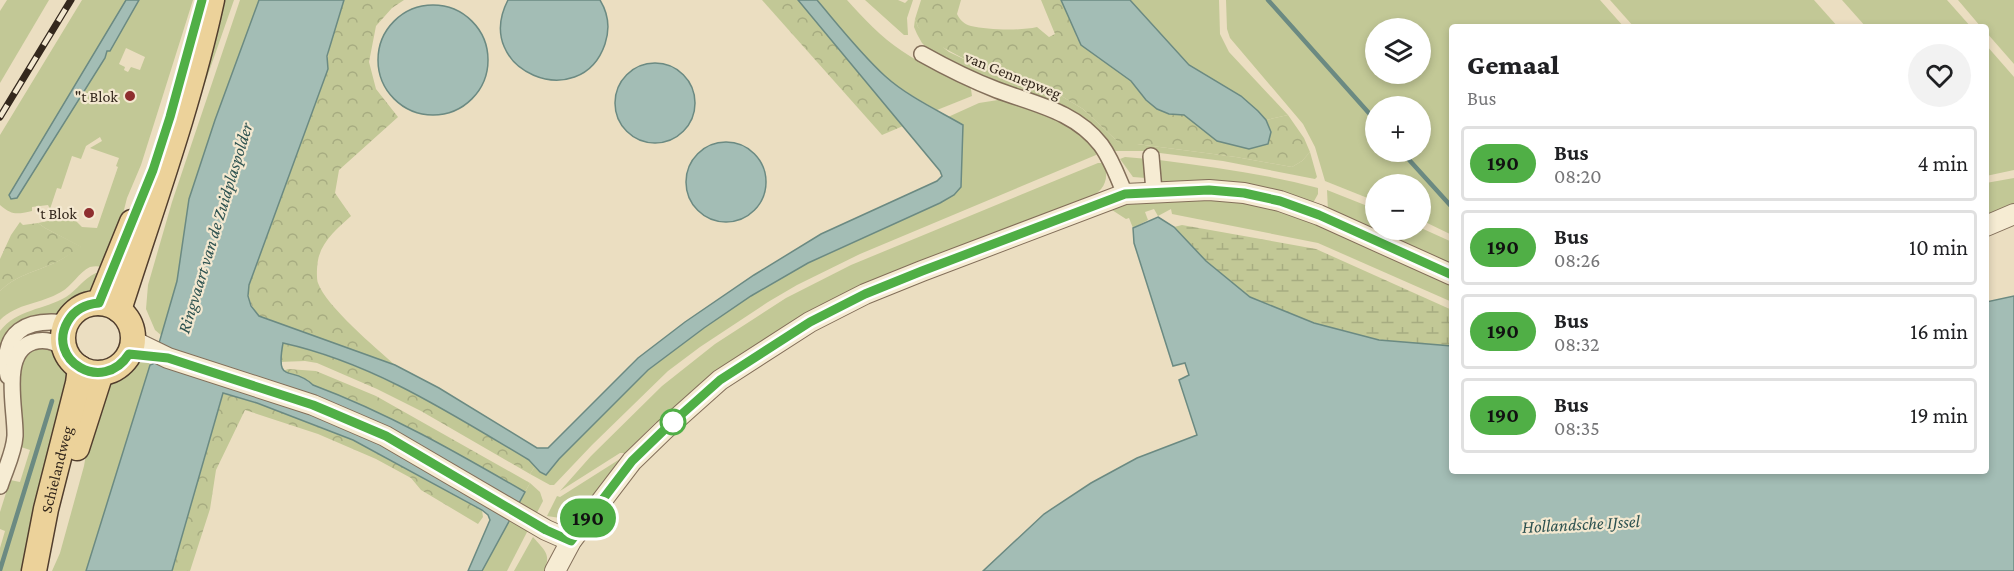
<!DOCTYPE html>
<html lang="en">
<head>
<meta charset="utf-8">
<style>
	:root { --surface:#fff; --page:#f2f2f2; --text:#202124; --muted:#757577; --line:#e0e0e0 }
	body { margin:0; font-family:"Crimson Pro",serif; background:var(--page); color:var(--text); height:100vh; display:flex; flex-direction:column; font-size:22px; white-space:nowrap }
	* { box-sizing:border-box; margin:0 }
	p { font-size:20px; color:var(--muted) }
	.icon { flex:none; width:33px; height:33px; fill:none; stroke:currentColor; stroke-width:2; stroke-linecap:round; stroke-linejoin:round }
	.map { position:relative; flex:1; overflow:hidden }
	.drawer { position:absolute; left:1449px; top:24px; width:540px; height:450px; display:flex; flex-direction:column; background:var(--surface); border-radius:6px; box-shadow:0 3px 9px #0003 }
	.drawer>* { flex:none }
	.badge { padding:0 12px; border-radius:20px; font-size:21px; line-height:39px }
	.controls { position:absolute; left:1365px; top:18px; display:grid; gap:12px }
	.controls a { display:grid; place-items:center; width:66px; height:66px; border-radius:50%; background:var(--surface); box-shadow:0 3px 9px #0003; font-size:30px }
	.map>.badge { position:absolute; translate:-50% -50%; box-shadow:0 0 0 3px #fff }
	.round { display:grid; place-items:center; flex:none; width:63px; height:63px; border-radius:32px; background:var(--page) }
	.head { display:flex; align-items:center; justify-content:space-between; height:102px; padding:0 18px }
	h1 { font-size:28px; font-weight:800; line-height:45px }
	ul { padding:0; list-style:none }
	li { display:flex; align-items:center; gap:18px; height:75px; margin:0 12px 9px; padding:0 6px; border:3px solid var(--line); border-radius:6px }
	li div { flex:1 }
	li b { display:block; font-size:22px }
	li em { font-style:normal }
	li .badge { min-width:66px; font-weight:700; text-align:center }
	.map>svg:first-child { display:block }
	.green { fill:#c2c896; fill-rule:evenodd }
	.forest { fill:url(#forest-crowns) }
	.wetland { fill:url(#wetland-marsh) }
	.water { fill:#a3bdb5; stroke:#6b8a82; stroke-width:1.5 }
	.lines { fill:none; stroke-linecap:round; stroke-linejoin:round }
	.stream { stroke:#6b8a82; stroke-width:4.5 }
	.minor-casing { stroke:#836f5a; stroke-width:18 }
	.tertiary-casing { stroke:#836f5a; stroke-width:22 }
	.primary-casing { stroke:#513e2e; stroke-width:27 }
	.minor { stroke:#f6ecd3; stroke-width:15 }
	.tertiary { stroke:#f6ecd3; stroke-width:20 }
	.primary { stroke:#ecd29a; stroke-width:24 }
	.rail-casing { stroke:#34281d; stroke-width:7 }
	.rail { stroke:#f3e8d0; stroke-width:4.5; stroke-dasharray:14; stroke-linecap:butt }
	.line-casing { stroke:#fff; stroke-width:14 }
	.line { stroke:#50af46; stroke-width:9 }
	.poi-dot { fill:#8e2e2f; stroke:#f3e8d0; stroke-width:2 }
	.stop-dot { fill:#fff; stroke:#50af46; stroke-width:3 }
	.labels { text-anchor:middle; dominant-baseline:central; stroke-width:4.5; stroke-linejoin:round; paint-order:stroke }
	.street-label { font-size:16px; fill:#34281d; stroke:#f3e8d0 }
	.poi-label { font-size:16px; fill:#34281d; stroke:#f3e8d0; text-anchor:end }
	.water-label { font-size:18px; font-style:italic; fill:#2d5250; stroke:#f3e8d0 }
</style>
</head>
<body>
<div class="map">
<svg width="2014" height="571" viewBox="0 0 2014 571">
	<defs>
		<pattern id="forest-crowns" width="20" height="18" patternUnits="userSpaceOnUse" patternTransform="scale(1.5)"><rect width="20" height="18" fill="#c2c896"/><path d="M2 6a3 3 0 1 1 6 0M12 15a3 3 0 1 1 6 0" fill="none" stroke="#a7ac81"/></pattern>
		<pattern id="wetland-marsh" width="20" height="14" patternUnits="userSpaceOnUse" patternTransform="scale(1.5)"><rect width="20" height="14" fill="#c2c896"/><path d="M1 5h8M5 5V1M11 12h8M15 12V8" fill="none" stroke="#a7ac81"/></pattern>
	</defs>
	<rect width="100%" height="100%" fill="#ebdec1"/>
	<!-- green -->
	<g class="green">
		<path d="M 7,0 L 49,0 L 0,83 L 0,11 Z"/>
		<path d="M 82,0 L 127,0 L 9,195 L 10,198 L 88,85 L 105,58 L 107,51 L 110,50 L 139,0 L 193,0 L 141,165 L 127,198 L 109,269 C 103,267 97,265 90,267 C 79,272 72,286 61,292 C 41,304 17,303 0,320 L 0,291 C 17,275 32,273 52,264 C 62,260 72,252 81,247 L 45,228 L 38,223 L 48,221 L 51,218 L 59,214 L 76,221 L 82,227 L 97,228 L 118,167 L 116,166 L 119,158 L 90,148 L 102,141 L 100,137 L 86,146 L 81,159 L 72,156 L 61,189 L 57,188 L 50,209 L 48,205 L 32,207 L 32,211 C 17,214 13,216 0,205 L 0,135 ZM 126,48 L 145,57 L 140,70 L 131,67 L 128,72 L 124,70 L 125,67 L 119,64 Z"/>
		<path d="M 218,0 L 234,0 L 183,146 L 142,276 Z"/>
		<path d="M 240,0 L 259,0 L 215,120 L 177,281 L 162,336 L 155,330 L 146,309 L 148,285 L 172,202 Z"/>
		<path d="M 817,0 L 847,0 C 863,18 881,37 902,51 C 922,65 946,74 968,85 L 971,89 L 972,96 L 937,110 C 920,100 901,90 886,77 C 860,55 839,26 817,0 Z"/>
		<path d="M 865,0 L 898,0 L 905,3 L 908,0 L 913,0 L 907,18 L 908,35 L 904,35 Z"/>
		<path d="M 1130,0 L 1219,0 L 1220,34 L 1229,52 L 1288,115 L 1266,120 L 1258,111 L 1189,65 Z"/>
		<path d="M 1226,0 L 1600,0 L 1624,27 L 1452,27 L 1452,235 L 1421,220 L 1420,184 L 1376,184 L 1375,201 L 1325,181 L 1315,147 L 1303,124 L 1230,38 L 1227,29 ZM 1376,28 L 1420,28 L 1420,74 L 1376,74 ZM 1376,106 L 1420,106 L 1420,152 L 1376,152 Z"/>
		<path d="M 1610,0 L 1814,0 L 1838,27 L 1634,27 Z"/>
		<path d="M 1842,0 L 1947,0 L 1971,27 L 1866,27 Z"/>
		<path d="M 1958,0 L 2014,0 L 2014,64 L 1986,32 L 1986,27 L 1981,27 Z"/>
		<path d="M 915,19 L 918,27 L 949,52 L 970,62 L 1058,94 L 1083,109 L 1117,141 L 1125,144 L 1137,144 L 1236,157 L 1292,167 L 1302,161 L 1310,152 L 1317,177 L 1315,179 L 1223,161 L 1144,151 L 1113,151 L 1000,84 L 932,53 L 922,43 L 917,34 L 914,27 Z"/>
		<path d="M 1986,45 L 2014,77 L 2014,170 L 1986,176 Z"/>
		<path d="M 998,100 C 1030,102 1080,124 1097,153 L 1096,155 L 860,254 L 797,285 L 768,302 L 700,347 L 668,371 L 592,445 L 554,485 L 550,485 L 530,474 L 535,466 L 540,472 L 546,474 L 559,459 L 648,370 L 704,328 L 751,296 L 808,263 L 940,203 L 963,126 L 948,117 L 979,103 Z"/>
		<path d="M 1125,157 L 1148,159 L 1146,178 L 1133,177 L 1120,159 Z"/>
		<path d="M 1159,160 C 1212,167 1266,174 1318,188 L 1318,194 L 1313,203 L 1158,183 Z"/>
		<path d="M 1098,163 L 1104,163 C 1110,181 1103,191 1088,199 L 860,288 L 658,424 L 656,422 L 625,453 L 620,453 L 560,491 L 591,456 L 662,386 L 715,344 L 786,298 L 851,265 Z"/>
		<path d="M 2014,178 L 2014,205 L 1986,217 L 1986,183 Z"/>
		<path d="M 1327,190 L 1375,209 L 1376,230 L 1420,230 L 1421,228 L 1452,242 L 1452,265 L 1328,211 Z"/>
		<path d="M 1208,198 L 1261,205 L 1303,217 L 1452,283 L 1452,302 L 1318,243 L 1172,214 L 1171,209 L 1158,216 L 1154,209 L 1145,212 L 1148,220 L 1133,228 L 1129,218 L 1126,219 L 1112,210 L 1107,211 C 1139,197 1173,198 1208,198 Z"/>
		<path d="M 96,273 L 100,273 L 89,297 L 61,313 L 38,316 L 17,324 L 8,332 L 0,348 L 0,331 C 17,309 44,310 66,297 C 77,290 84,278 96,273 Z"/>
		<path d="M 40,348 C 57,349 63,359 71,373 L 28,571 L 0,571 L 0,548 L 5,531 L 0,529 L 0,512 L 10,480 L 20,482 L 30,450 L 21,447 L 22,412 L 18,382 L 23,357 L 31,350 Z"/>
		<path d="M 143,361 L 150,362 L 149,364 L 153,365 L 150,365 L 86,571 L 52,571 L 60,553 L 84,466 L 89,437 L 110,380 L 134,364 Z"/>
		<path d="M 620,459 L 623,459 L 577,516 L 567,519 L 547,516 L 557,496 L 560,497 Z"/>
		<path d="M 530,483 L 540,492 L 543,501 L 507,571 L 482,571 Z"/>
		<path d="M 533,537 C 544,550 552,554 544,571 L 514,571 Z"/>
	</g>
	<!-- forest -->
	<g class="forest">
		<path d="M 344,0 L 404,0 L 392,8 L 376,26 L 369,62 L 376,89 L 398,117 L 339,170 L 335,193 L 351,216 C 339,227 324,239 319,256 C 317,262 316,278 318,283 C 326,306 376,348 395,365 L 259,316 C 250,305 248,299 249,285 L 328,69 C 326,45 337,22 344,0 Z"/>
		<path d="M 762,0 L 798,0 L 903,126 L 882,135 Z"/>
		<path d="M 921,0 L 961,0 L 957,14 C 960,20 964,24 971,26 C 988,30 1020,31 1037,27 L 1049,37 L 1055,34 L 1041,0 L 1061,0 L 1071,19 L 1077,38 L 1098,58 L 1114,67 L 1131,81 L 1146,100 L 1169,114 L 1184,115 L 1217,141 L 1271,132 L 1266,120 L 1288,115 L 1304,138 L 1310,152 L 1302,161 L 1292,167 L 1236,157 L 1137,144 L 1125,145 L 1117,141 L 1083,109 L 1058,94 L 970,62 L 929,40 L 918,27 L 915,19 Z"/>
		<path d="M 20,222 L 23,225 L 38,223 L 45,228 L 82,247 C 72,253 62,260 52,264 C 32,273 17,275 0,291 L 0,259 L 11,235 Z"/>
		<path d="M 283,343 C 373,364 450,413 529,460 L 535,466 L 530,474 L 421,411 L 377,389 L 317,363 L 305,361 L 279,362 Z"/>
		<path d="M 288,369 L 316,371 L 376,396 L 530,483 L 525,492 C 456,452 388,413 312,385 L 308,380 L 283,371 Z"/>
		<path d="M 223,393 L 257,403 L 353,440 L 482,510 L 483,517 L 478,524 L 421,490 L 411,478 L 376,459 L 318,434 L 245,410 L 216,470 L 210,509 L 190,571 L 172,571 Z"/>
	</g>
	<!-- wetland -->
	<path class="wetland" d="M 1182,225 L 1316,249 L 1452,310 L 1452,346 L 1379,340 L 1314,323 L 1250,297 L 1206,261 L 1174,227 Z"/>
	<!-- water -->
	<g class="water">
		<path d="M 126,0 L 139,0 L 110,51 L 107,51 L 105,58 L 17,198 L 11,199 L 9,195 Z"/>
		<path d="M 259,0 L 344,0 L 327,56 L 328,69 L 249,285 L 248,296 L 251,306 L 259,316 L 395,365 L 439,388 L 537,448 L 548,448 L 638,358 L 685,322 L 754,275 L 821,234 L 937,181 L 942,176 L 940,171 L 798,0 L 817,0 C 839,26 860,53 885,76 C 907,96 937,110 963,125 L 961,187 L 954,195 L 940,203 L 808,263 L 751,296 L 704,328 L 648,370 L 559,459 L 546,475 L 540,472 L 529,460 C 450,413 373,363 283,343 C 275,387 292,364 313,385 C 388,413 456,452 525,492 L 482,571 L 468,571 L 490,520 L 488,515 L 482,510 L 353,440 L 257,403 L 223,393 L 172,571 L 86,571 L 150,365 L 153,364 L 177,281 L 189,199 L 215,120 Z"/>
		<path d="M 508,0 L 600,0 C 608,13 610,29 605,44 C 581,115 471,71 508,0 Z"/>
		<path d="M 1061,0 L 1130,0 L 1189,65 L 1241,96 L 1258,111 L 1266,120 L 1271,132 L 1268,144 L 1249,149 L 1217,141 L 1184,115 L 1169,114 L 1157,109 L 1146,100 L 1131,81 L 1081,45 Z"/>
		<circle cx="433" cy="60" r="55"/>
		<circle cx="655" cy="103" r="40"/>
		<circle cx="726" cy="182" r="40"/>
		<path d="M 1158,217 L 1174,227 L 1206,261 L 1250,297 L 1314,323 L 1379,340 L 1452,346 L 1452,471 L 1986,471 L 1986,302 L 2014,296 L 2014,571 L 983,571 L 1044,514 L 1091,483 L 1137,458 L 1197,435 L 1179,380 L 1189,375 L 1185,363 L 1173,366 L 1134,243 L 1133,228 Z"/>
	</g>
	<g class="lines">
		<!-- stream -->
		<g class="stream">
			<path d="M 1268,0 L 1376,121"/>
			<path d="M 1402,152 L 1450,205"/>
			<path d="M 0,570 L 52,401"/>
		</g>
		<defs>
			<g id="minor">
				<path d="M 922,54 C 947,68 971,80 997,90 C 1034,104 1075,111 1101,145 C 1112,160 1118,178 1125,194"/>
				<path d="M 1151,156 L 1154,191"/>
				<path d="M 8,376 C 0,331 27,318 66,323"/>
				<path d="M 0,486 C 5,470 14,453 15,436 C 16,410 0,352 33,342 C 45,338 54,342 64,348"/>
			</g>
			<g id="tertiary">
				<path d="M 1986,226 L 2014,214"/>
				<path d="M 133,341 L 168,358 L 313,405 L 385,436 L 546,530 L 571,541"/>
				<path d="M 555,571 L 571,541 L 632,461 L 664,430 L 720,380 L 810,322 L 865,294 L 922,271 L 1125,194 L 1209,190 L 1244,193 L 1280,201 L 1319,215 L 1452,275"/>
			</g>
			<g id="primary">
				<circle cx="98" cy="338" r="35"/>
				<path d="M 99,303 L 132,222"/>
				<path d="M 119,310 C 152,207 189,106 212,0"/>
				<path d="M 77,448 L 101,373"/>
				<path id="s1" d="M 34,571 L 46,509 L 78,383 L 80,368"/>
			</g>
		</defs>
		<!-- minor casing -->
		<use href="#minor" class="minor-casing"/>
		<!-- tertiary casing -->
		<use href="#tertiary" class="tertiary-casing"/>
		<!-- primary casing -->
		<use href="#primary" class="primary-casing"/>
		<!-- minor -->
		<use href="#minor" class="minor"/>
		<!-- tertiary -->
		<use href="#tertiary" class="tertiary"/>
		<!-- primary -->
		<use href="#primary" class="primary"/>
		<defs>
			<path id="rail" d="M 0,117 L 71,0"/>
		</defs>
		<!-- rail casing -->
		<use href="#rail" class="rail-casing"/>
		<!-- rail -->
		<use href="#rail" class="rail"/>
	</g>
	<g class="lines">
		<defs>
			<path id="line" d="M 202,0 L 170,117 L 153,170 L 99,303 C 86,304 75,309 68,321 C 45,360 103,395 129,354 L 168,358 L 313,405 L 332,413 L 386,436 L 546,530 L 571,541 L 632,461 L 664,430 L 720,380 L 810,322 L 865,294 L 922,271 L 1125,194 L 1209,190 L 1244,193 L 1280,201 L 1319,215 L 1452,275"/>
		</defs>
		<!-- line casing -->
		<use href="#line" class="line-casing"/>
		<!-- line -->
		<use href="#line" class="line"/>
	</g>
	<!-- markers -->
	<g class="poi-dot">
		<circle cx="130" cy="96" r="6"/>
		<circle cx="89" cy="213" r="6"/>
	</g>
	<circle class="stop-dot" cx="673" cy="422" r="12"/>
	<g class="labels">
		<!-- street labels -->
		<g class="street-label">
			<text transform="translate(1013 75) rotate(22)">van Gennepweg</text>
			<text stroke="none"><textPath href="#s1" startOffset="104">Schielandweg</textPath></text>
		</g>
		<!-- poi labels -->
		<g class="poi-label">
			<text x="118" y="96">"t Blok</text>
			<text x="77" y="213">'t Blok</text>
		</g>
		<!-- water labels -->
		<g class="water-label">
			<text transform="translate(215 228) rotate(-73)">Ringvaart van de Zuidplaspolder</text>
			<text transform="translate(1581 524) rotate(-3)">Hollandsche IJssel</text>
		</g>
	</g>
</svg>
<div class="controls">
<a><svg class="icon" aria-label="layers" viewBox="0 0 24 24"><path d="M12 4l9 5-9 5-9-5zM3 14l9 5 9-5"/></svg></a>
<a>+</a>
<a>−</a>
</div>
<b class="badge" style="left:588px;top:518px;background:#50af46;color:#111">190</b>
<section class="drawer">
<div class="head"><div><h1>Gemaal</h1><p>Bus</p></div><a class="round"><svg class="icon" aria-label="heart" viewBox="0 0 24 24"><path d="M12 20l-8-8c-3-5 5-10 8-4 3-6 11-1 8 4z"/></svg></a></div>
<ul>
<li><span class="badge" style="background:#50af46;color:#111">190</span><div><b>Bus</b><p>08:20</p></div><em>4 min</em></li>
<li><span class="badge" style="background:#50af46;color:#111">190</span><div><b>Bus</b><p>08:26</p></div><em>10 min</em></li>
<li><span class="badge" style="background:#50af46;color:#111">190</span><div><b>Bus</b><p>08:32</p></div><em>16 min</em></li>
<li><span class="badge" style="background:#50af46;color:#111">190</span><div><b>Bus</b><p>08:35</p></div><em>19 min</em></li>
</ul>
</section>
</div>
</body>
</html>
